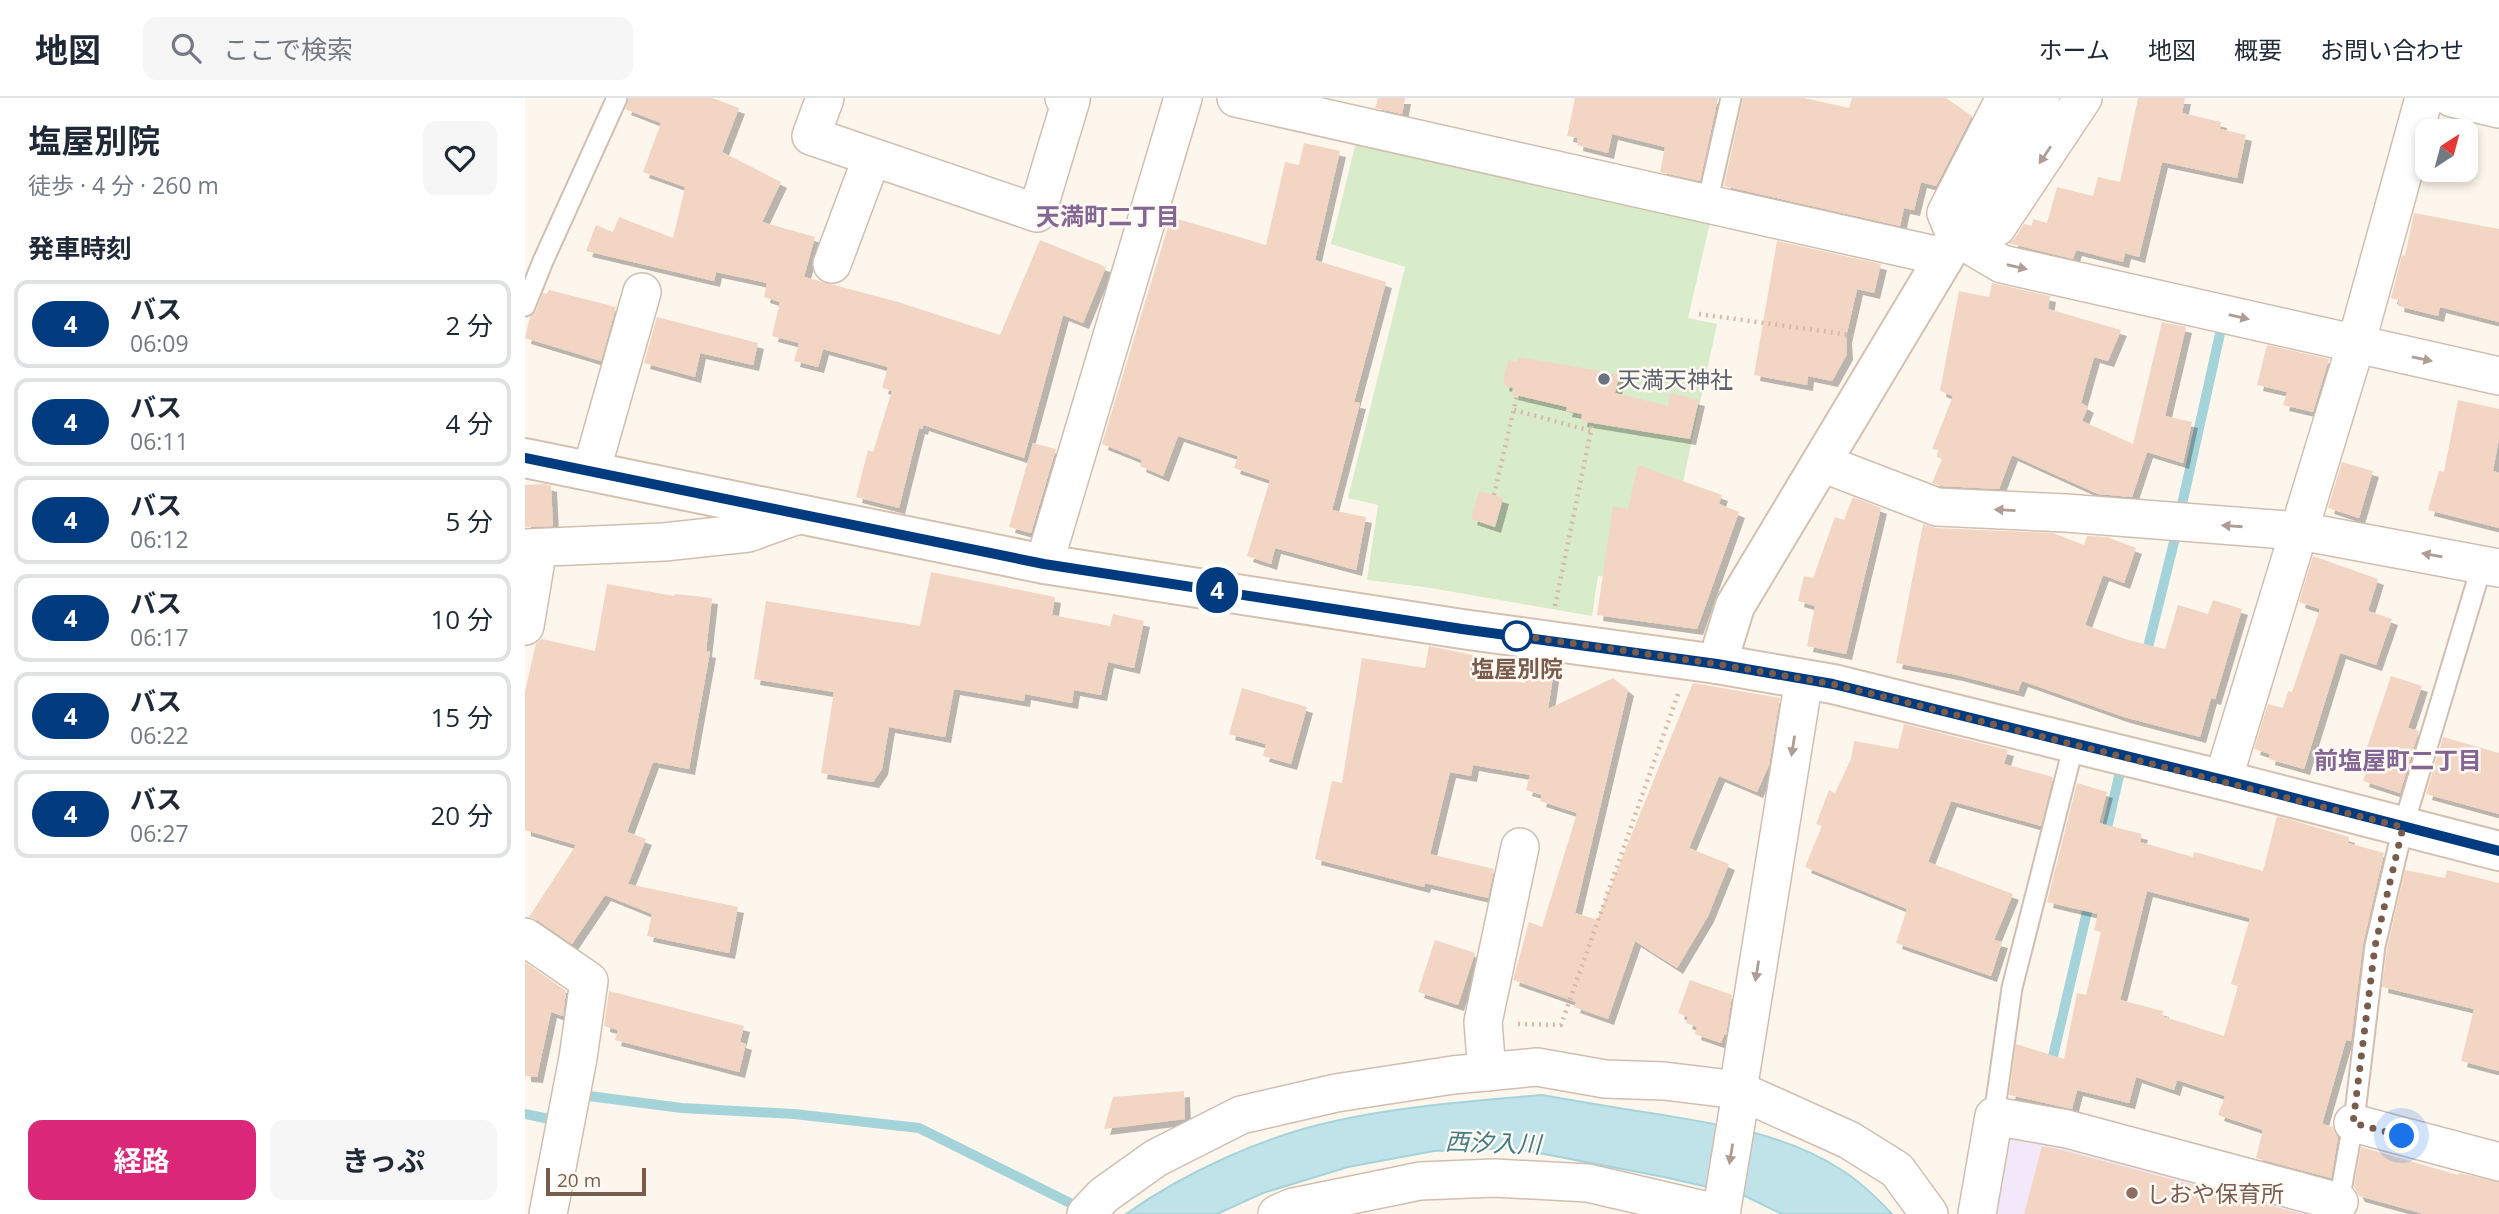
<!DOCTYPE html>
<html lang="ja">
<head>
<meta charset="utf-8">
<style>
	:root { --surface:#fff; --page:#f6f6f7; --text:#1f2937; --muted:#747a83; --line:#e0e1e3; --accent:#db2777 }
	body { margin:0; font-family:"Open Sans","Noto Sans JP",sans-serif; background:var(--page); color:var(--text); height:100vh; display:flex; flex-direction:column; font-size:26px; white-space:nowrap }
	* { box-sizing:border-box; margin:0 }
	p { font-size:23px; color:var(--muted) }
	.icon { flex:none; width:38px; height:38px; fill:none; stroke:currentColor; stroke-width:2; stroke-linecap:round; stroke-linejoin:round }
	.map { position:relative; flex:1; overflow:hidden }
	.sheet { display:flex; flex-direction:column; background:var(--surface); width:525px }
	.sheet>* { flex:none }
	.badge { padding:0 14px; border-radius:23px; font-size:24px; line-height:46px }
	.needle { width:46px; rotate:36deg }
	.fabs { position:absolute; left:1890px; top:21px; display:grid; gap:14px }
	.fabs a { display:grid; place-items:center; width:63px; height:63px; border-radius:14px; background:var(--surface); box-shadow:0 4px 10px #0003; font-size:35px }
	.scale { position:absolute; left:21px; bottom:18px; width:100px; box-sizing:border-box; padding-left:7px; border:4px solid #7a5c4d; border-top:0; font-size:19px; line-height:24px; white-space:nowrap; color:#7a5c4d; -webkit-text-stroke:5px #fffaf3; paint-order:stroke }
	.you { position:absolute; width:35px; height:35px; margin:-18px; border:5px solid #fff; border-radius:50%; background:#1a73e8; box-shadow:0 0 0 10px #1a73e833 }
	.map>.badge { position:absolute; translate:-50% -50%; box-shadow:0 0 0 4px #fff }
	h2 { padding:0 28px; font-size:26px; line-height:63px }
	.round { display:grid; place-items:center; flex:none; width:74px; height:74px; border-radius:14px; background:var(--page) }
	.head { display:flex; align-items:center; justify-content:space-between; height:119px; padding:0 28px }
	h1 { font-size:33px; font-weight:700; line-height:52px }
	.cta { display:flex; gap:14px; margin-top:auto; padding:14px 28px }
	.cta a { flex:1; height:80px; border-radius:14px; background:var(--accent); color:#fff; font-size:28px; font-weight:700; line-height:80px; text-align:center }
	.cta a+a { background:var(--page); color:var(--text) }
	ul { padding:0; list-style:none }
	li { display:flex; align-items:center; gap:21px; height:88px; margin:0 14px 10px; padding:0 14px; border:4px solid var(--line); border-radius:14px }
	li div { flex:1 }
	li b { display:block; font-size:26px }
	li em { font-style:normal }
	li .badge { min-width:77px; font-weight:700; text-align:center }
	header { display:flex; align-items:center; gap:42px; box-sizing:border-box; height:98px; padding:0 35px; background:var(--surface); border-bottom:2px solid var(--line) }
	header strong { font-size:33px }
	nav { display:flex; gap:38px; margin-inline-start:auto; font-size:24px }
	.search { width:490px; height:63px; background:var(--page); display:flex; align-items:center; gap:18px; box-sizing:border-box; padding:0 24px; border-radius:14px; color:var(--muted); font-size:26px }
	main { display:flex; flex:1; min-height:0 }
	.map>svg:first-child { display:block }
	.education { fill:#f3e8fa }
	.green { fill:#d8ecc9 }
	.water { fill:#bfe3e8; stroke:#a5d3da; stroke-width:2 }
	.lines { fill:none; stroke-linecap:round; stroke-linejoin:round }
	.stream { stroke:#a5d3da; stroke-width:10 }
	.building { fill:#f3d5c3; fill-rule:evenodd; filter:url(#shadow) }
	.lane-casing { stroke:#d1beb0; stroke-width:23 }
	.street-casing { stroke:#d1beb0; stroke-width:40 }
	.secondary-casing { stroke:#d6c0b0; stroke-width:42 }
	.path { stroke:#d9b8a5; stroke-width:4.5; stroke-dasharray:2 5; stroke-linecap:butt }
	.lane { stroke:#fff; stroke-width:19 }
	.street { stroke:#fff; stroke-width:37 }
	.secondary { stroke:#fff; stroke-width:38 }
	.oneway { fill:#af9d94 }
	.line-casing { stroke:#fff; stroke-width:16 }
	.line { stroke:#003b80; stroke-width:10 }
	.walk { stroke:#7a5c4d; stroke-width:7; stroke-dasharray:0 12.6 }
	.worship-dot { fill:#6b7280; stroke:#fffaf3; stroke-width:2.5 }
	.stop-dot { fill:#fff; stroke:#003b80; stroke-width:3.5 }
	.education-dot { fill:#8d6e63; stroke:#fffaf3; stroke-width:2.5 }
	.labels { text-anchor:middle; dominant-baseline:central; stroke-width:5; stroke-linejoin:round; paint-order:stroke }
	.worship-label { font-size:23px; fill:#5b616d; stroke:#fffaf3; text-anchor:start }
	.stop-label { font-size:23px; font-weight:bold; fill:#7a5c4d; stroke:#fffaf3 }
	.education-label { font-size:23px; fill:#785e54; stroke:#fffaf3; text-anchor:start }
	.neighbourhood-label { font-size:24px; font-weight:bold; fill:#846695; stroke:#fffaf3 }
	.water-label { font-size:24px; font-style:italic; fill:#437c86; stroke:#fffaf3 }
</style>
</head>
<body>
<header>
<strong>地図</strong>
<div class="search"><svg class="icon" aria-label="search" viewBox="0 0 24 24"><circle cx="10" cy="10" r="6"/><path d="M15 15l6 6"/></svg>ここで検索</div>
<nav><a>ホーム</a><a>地図</a><a>概要</a><a>お問い合わせ</a></nav>
</header>
<main>
<section class="sheet">
<div class="head"><div><h1>塩屋別院</h1><p>徒歩 · 4 分 · 260 m</p></div><a class="round"><svg class="icon" aria-label="heart" viewBox="0 0 24 24"><path d="M12 20l-8-8c-3-5 5-10 8-4 3-6 11-1 8 4z"/></svg></a></div>
<h2>発車時刻</h2>
<ul>
<li><span class="badge" style="background:#003b80;color:#fff">4</span><div><b>バス</b><p>06:09</p></div><em>2 分</em></li>
<li><span class="badge" style="background:#003b80;color:#fff">4</span><div><b>バス</b><p>06:11</p></div><em>4 分</em></li>
<li><span class="badge" style="background:#003b80;color:#fff">4</span><div><b>バス</b><p>06:12</p></div><em>5 分</em></li>
<li><span class="badge" style="background:#003b80;color:#fff">4</span><div><b>バス</b><p>06:17</p></div><em>10 分</em></li>
<li><span class="badge" style="background:#003b80;color:#fff">4</span><div><b>バス</b><p>06:22</p></div><em>15 分</em></li>
<li><span class="badge" style="background:#003b80;color:#fff">4</span><div><b>バス</b><p>06:27</p></div><em>20 分</em></li>
</ul>
<div class="cta"><a>経路</a><a>きっぷ</a></div>
</section>
<div class="map">
<svg width="1974" height="1116" viewBox="0 0 1974 1116">
	<defs>
		<filter id="shadow"><feDropShadow dx="6" dy="6" stdDeviation="0" flood-color="#0004"/></filter>
	</defs>
	<rect width="100%" height="100%" fill="#fdf6ec"/>
	<!-- education -->
	<path class="education" d="M 1487,1035 L 1824,1116 L 1465,1116 L 1476,1047 Z"/>
	<!-- green -->
	<path class="green" d="M 832,40 L 1186,120 L 1163,220 L 1192,226 L 1158,384 L 1126,485 L 1073,478 L 1067,518 L 899,489 L 842,482 L 853,407 L 823,400 L 880,169 L 806,146 Z"/>
	<!-- water -->
	<path class="water" d="M 1017,997 C 1057,1004 1098,1011 1138,1017 C 1199,1027 1262,1037 1315,1071 C 1335,1083 1351,1099 1367,1116 L 1257,1116 L 1218,1097 L 1139,1079 L 988,1050 L 909,1053 L 823,1069 L 738,1095 L 692,1116 L 601,1116 C 659,1075 739,1038 810,1023 C 878,1008 948,1003 1017,997 Z"/>
	<g class="lines">
		<!-- stream -->
		<g class="stream">
			<path d="M 1656,411 L 1696,231"/>
			<path d="M 1621,557 L 1650,440"/>
			<path d="M 1580,739 L 1594,678"/>
			<path d="M 1525,971 L 1565,801"/>
			<path d="M 55,1001 L 56,997 L 157,1010 L 269,1016 L 394,1030 L 545,1105"/>
			<path d="M 0,1016 L 29,1022"/>
		</g>
	</g>
	<!-- building -->
	<g class="building">
		<path d="M 104,0 L 187,0 L 214,10 L 197,54 L 256,84 L 237,124 L 290,139 L 279,179 L 373,204 L 475,237 L 515,142 L 581,169 L 558,225 L 538,217 L 499,360 L 398,327 L 397,331 L 394,330 L 374,410 L 331,399 L 343,352 L 348,354 L 367,293 L 357,290 L 363,269 L 298,251 L 293,269 L 269,263 L 274,245 L 247,238 L 255,204 L 239,199 L 242,185 L 191,174 L 189,183 L 61,153 L 71,127 L 88,134 L 94,119 L 148,140 L 160,89 L 118,74 L 136,25 L 100,11 Z"/>
		<path d="M 853,0 L 880,0 L 877,16 L 850,10 Z"/>
		<path d="M 1050,0 L 1193,0 L 1175,83 L 1135,74 L 1140,49 L 1087,36 L 1083,55 L 1052,47 L 1053,40 L 1042,38 Z"/>
		<path d="M 1218,0 L 1279,0 L 1324,10 L 1327,0 L 1421,0 L 1447,18 L 1411,88 L 1396,84 L 1389,112 L 1379,110 L 1375,128 L 1199,88 Z"/>
		<path d="M 1613,0 L 1660,0 L 1657,15 L 1696,24 L 1695,31 L 1721,37 L 1712,80 L 1637,64 L 1614,159 L 1600,155 L 1598,164 L 1551,152 L 1548,161 L 1483,145 L 1489,141 L 1499,126 L 1507,128 L 1508,121 L 1522,125 L 1532,89 L 1568,98 L 1573,79 L 1595,84 Z"/>
		<path d="M 779,45 L 815,53 L 790,162 L 861,184 L 829,304 L 835,305 L 807,412 L 841,419 L 831,472 L 750,450 L 746,466 L 722,458 L 745,382 L 709,370 L 713,358 L 653,338 L 638,378 L 615,368 L 617,362 L 577,346 L 646,119 L 741,147 L 760,64 L 774,67 Z"/>
		<path d="M 1889,115 L 1974,131 L 1974,224 L 1915,209 L 1913,218 L 1873,208 L 1874,202 L 1866,200 L 1877,157 L 1880,158 Z"/>
		<path d="M 1252,143 L 1356,166 L 1349,195 L 1332,191 L 1321,239 L 1322,256 L 1307,283 L 1283,278 L 1282,287 L 1229,277 Z"/>
		<path d="M 1467,185 L 1525,198 L 1523,211 L 1596,232 L 1583,263 L 1569,259 L 1556,305 L 1563,309 L 1557,323 L 1608,346 L 1637,224 L 1661,229 L 1640,318 L 1667,324 L 1658,365 L 1622,354 L 1607,399 L 1573,396 L 1487,357 L 1474,391 L 1416,388 L 1407,385 L 1417,361 L 1412,359 L 1413,352 L 1407,351 L 1428,298 L 1415,293 L 1434,193 L 1464,199 Z"/>
		<path d="M 24,192 L 91,209 L 76,263 L 0,240 L 5,219 L 11,213 L 18,195 L 22,196 Z"/>
		<path d="M 132,219 L 233,245 L 228,267 L 175,255 L 170,279 L 119,265 Z"/>
		<path d="M 1742,247 L 1804,261 L 1788,314 L 1758,307 L 1762,294 L 1732,287 Z"/>
		<path d="M 993,259 L 1092,276 L 1094,278 L 1090,295 L 1143,308 L 1145,295 L 1174,302 L 1165,341 L 1056,323 L 1057,316 L 1041,313 L 1042,309 L 987,296 L 988,290 L 978,287 L 983,262 L 992,264 Z"/>
		<path d="M 1933,302 L 1974,311 L 1974,340 L 1968,373 L 1974,375 L 1974,430 L 1903,412 L 1914,373 L 1919,374 Z"/>
		<path d="M 508,345 L 531,351 L 506,435 L 484,429 Z"/>
		<path d="M 1817,364 L 1848,373 L 1834,420 L 1803,410 Z"/>
		<path d="M 1113,367 L 1197,397 L 1194,406 L 1214,414 L 1172,531 L 1072,517 L 1088,408 L 1103,411 Z"/>
		<path d="M 19,386 L 26,388 L 28,428 L 0,429 L 0,387 Z"/>
		<path d="M 954,393 L 978,400 L 970,429 L 946,421 Z"/>
		<path d="M 1328,399 L 1356,410 L 1321,556 L 1282,548 L 1290,508 L 1273,503 L 1279,478 L 1288,480 L 1310,419 L 1319,422 Z"/>
		<path d="M 1398,426 L 1411,430 L 1528,435 L 1559,447 L 1562,438 L 1582,439 L 1611,450 L 1599,485 L 1578,477 L 1560,527 L 1603,542 L 1640,551 L 1653,507 L 1683,516 L 1688,502 L 1717,511 L 1690,601 L 1686,600 L 1675,639 L 1599,619 L 1497,583 L 1493,593 L 1432,577 L 1371,565 Z"/>
		<path d="M 1788,458 L 1853,481 L 1843,513 L 1867,521 L 1851,567 L 1815,555 L 1779,671 L 1744,661 L 1745,656 L 1729,651 L 1743,606 L 1758,610 L 1763,593 L 1767,594 L 1795,511 L 1774,504 Z"/>
		<path d="M 406,474 L 530,499 L 527,517 L 585,528 L 588,516 L 619,523 L 609,570 L 583,564 L 576,597 L 549,592 L 547,605 L 500,596 L 499,603 L 429,591 L 420,639 L 364,629 L 357,671 L 348,684 L 296,675 L 309,594 L 229,581 L 241,503 L 395,528 Z"/>
		<path d="M 82,486 L 149,498 L 150,496 L 187,500 L 181,553 L 185,554 L 164,671 L 128,664 L 102,734 L 121,741 L 103,786 L 213,809 L 204,855 L 122,838 L 127,816 L 80,797 L 47,846 L 12,822 L 4,819 L 51,747 L 0,732 L 0,594 L 11,545 L 17,541 L 70,553 Z"/>
		<path d="M 904,548 L 948,557 L 945,575 L 1000,585 L 1004,562 L 1030,566 L 1023,611 L 1088,580 L 1103,592 L 1050,815 L 1072,822 L 1168,585 L 1255,600 L 1244,667 L 1232,694 L 1194,678 L 1164,750 L 1204,766 L 1183,818 L 1152,870 L 1110,843 L 1083,921 L 1049,909 L 1051,904 L 988,882 L 1004,824 L 1017,829 L 1052,715 L 1015,703 L 1017,697 L 1001,692 L 1005,677 L 948,667 L 946,678 L 925,674 L 905,756 L 969,771 L 963,800 L 900,785 L 899,789 L 790,761 L 807,683 L 817,685 L 837,560 L 900,570 Z"/>
		<path d="M 1866,578 L 1897,588 L 1883,630 L 1894,633 L 1875,695 L 1838,683 L 1847,657 L 1840,655 Z"/>
		<path d="M 717,590 L 782,609 L 766,666 L 738,658 L 741,646 L 704,636 Z"/>
		<path d="M 1379,626 L 1483,652 L 1479,666 L 1528,679 L 1516,728 L 1426,703 L 1403,764 L 1488,796 L 1469,842 L 1477,844 L 1466,878 L 1371,845 L 1382,811 L 1280,769 L 1297,728 L 1291,726 L 1304,692 L 1310,695 L 1326,661 L 1329,643 L 1373,651 Z"/>
		<path d="M 1918,639 L 1974,655 L 1974,716 L 1901,696 Z"/>
		<path d="M 1552,685 L 1582,694 L 1574,725 L 1617,736 L 1615,744 L 1668,759 L 1669,754 L 1738,773 L 1752,718 L 1824,739 L 1823,745 L 1859,755 L 1838,846 L 1826,943 L 1821,942 L 1797,1026 L 1808,1029 L 1813,1040 L 1806,1080 L 1731,1060 L 1738,1032 L 1693,1017 L 1700,998 L 1652,982 L 1649,992 L 1611,979 L 1604,1005 L 1552,992 L 1547,1011 L 1484,997 L 1491,946 L 1539,961 L 1552,895 L 1561,897 L 1576,834 L 1569,832 L 1573,816 L 1522,804 ZM 1622,793 L 1725,820 L 1706,886 L 1713,888 L 1699,938 L 1637,918 L 1638,913 L 1595,902 Z"/>
		<path d="M 1880,772 L 1920,780 L 1922,772 L 1974,785 L 1974,973 L 1936,963 L 1949,911 L 1857,889 L 1862,850 Z"/>
		<path d="M 910,842 L 950,855 L 933,907 L 893,894 Z"/>
		<path d="M 0,864 L 41,893 L 38,918 L 26,914 L 12,979 L 0,978 Z"/>
		<path d="M 1165,882 L 1207,897 L 1201,937 L 1199,937 L 1196,945 L 1170,936 L 1172,929 L 1161,925 L 1163,919 L 1153,915 Z"/>
		<path d="M 84,893 L 219,928 L 215,944 L 221,946 L 214,974 L 90,942 L 93,932 L 79,928 Z"/>
		<path d="M 659,993 L 660,1021 L 579,1031 L 588,999 Z"/>
		<path d="M 1517,1048 L 1537,1052 L 1777,1116 L 1499,1116 Z"/>
		<path d="M 1836,1049 L 1933,1077 L 1934,1075 L 1974,1084 L 1974,1116 L 1899,1116 L 1834,1098 L 1829,1089 Z"/>
	</g>
	<g class="lines">
		<defs>
			<g id="lane">
				<path d="M 1182,106 L 1206,0"/>
				<path d="M 0,208 L 18,163 L 92,0"/>
				<path d="M 1469,1018 L 1487,890 L 1549,646"/>
				<path d="M 1814,1104 L 1830,1015 L 1850,848 L 1878,729 L 1957,467"/>
			</g>
			<g id="street">
				<path d="M 300,0 L 286,38 L 512,115 L 546,2 L 539,0"/>
				<path d="M 711,0 L 1419,159"/>
				<path d="M 1480,0 L 1421,115 L 1431,139 L 1477,166 L 1974,278"/>
				<path d="M 1927,0 L 1974,11"/>
				<path d="M 1431,139 L 1472,129 L 1558,0"/>
				<path d="M 307,166 L 347,59"/>
				<path d="M 1297,365 L 1412,409 L 1541,415 L 1775,433 L 1974,470"/>
				<path d="M 66,374 L 117,194"/>
				<path d="M 0,450 L 139,444 L 223,435 L 273,417"/>
				<path d="M 519,466 L 658,0"/>
				<path d="M 0,528 L 13,450"/>
				<path d="M 1698,682 L 1831,246 L 1899,0"/>
				<path d="M 0,839 L 64,883 L 53,960 L 23,1116"/>
				<path d="M 962,974 L 958,924 L 995,749"/>
				<path d="M 1828,1025 L 1974,1064"/>
				<path d="M 561,1116 L 579,1097 L 631,1060 L 716,1017 L 811,995 L 928,977 L 1012,969 L 1080,981 L 1139,983 L 1213,992 L 1324,1042 L 1372,1072 L 1404,1116"/>
				<path d="M 752,1116 L 768,1109 L 895,1083 L 969,1080 L 1063,1085 L 1196,1116"/>
				<path d="M 1196,1116 L 1214,1007 L 1213,992 L 1279,581"/>
				<path d="M 1452,1116 L 1469,1018 L 1542,1031 L 1814,1104"/>
			</g>
			<g id="secondary">
				<path d="M 0,360 L 519,466 L 937,531 L 1192,566 L 1308,586 L 1698,682 L 1974,753"/>
				<path d="M 1192,566 L 1210,508 L 1515,0"/>
			</g>
		</defs>
		<!-- lane casing -->
		<use href="#lane" class="lane-casing"/>
		<!-- street casing -->
		<use href="#street" class="street-casing"/>
		<!-- secondary casing -->
		<use href="#secondary" class="secondary-casing"/>
		<!-- path -->
		<g class="path">
			<path d="M 1174,216 L 1333,238"/>
			<path d="M 989,312 L 1066,333"/>
			<path d="M 969,397 L 992,297"/>
			<path d="M 1030,508 L 1067,328"/>
			<path d="M 993,926 L 1036,927 L 1153,596"/>
		</g>
		<!-- lane -->
		<use href="#lane" class="lane"/>
		<!-- street -->
		<use href="#street" class="street"/>
		<!-- secondary -->
		<use href="#secondary" class="secondary"/>
	</g>
	<!-- one-way arrows -->
	<defs><path id="oneway-solid" d="M-6-.8H1V-3.2L6.5 0L1 3.2V.8H-6Z" transform="scale(1.75)"/></defs>
	<g class="oneway">
		<use href="#oneway-solid" transform="translate(1520 57) rotate(124)"/>
		<use href="#oneway-solid" transform="translate(1492 169) rotate(13)"/>
		<use href="#oneway-solid" transform="translate(1714 219) rotate(13)"/>
		<use href="#oneway-solid" transform="translate(1897 261) rotate(12)"/>
		<use href="#oneway-solid" transform="translate(1480 412) rotate(-177)"/>
		<use href="#oneway-solid" transform="translate(1707 428) rotate(-176)"/>
		<use href="#oneway-solid" transform="translate(1907 457) rotate(-170)"/>
		<use href="#oneway-solid" transform="translate(1268 648) rotate(99)"/>
		<use href="#oneway-solid" transform="translate(1232 873) rotate(99)"/>
		<use href="#oneway-solid" transform="translate(1206 1056) rotate(99)"/>
	</g>
	<g class="lines">
		<defs>
			<path id="line" d="M 0,360 L 519,466 L 937,531 L 1192,566 L 1308,586 L 1699,682 L 1974,753"/>
		</defs>
		<!-- line casing -->
		<use href="#line" class="line-casing"/>
		<!-- line -->
		<use href="#line" class="line"/>
		<!-- walk -->
		<path class="walk" d="M 992,538 L 989,537 L 1192,566 L 1308,586 L 1878,729 L 1850,848 L 1828,1025 L 1877,1038"/>
	</g>
	<!-- markers -->
	<circle class="worship-dot" cx="1079" cy="281" r="7"/>
	<circle class="stop-dot" cx="992" cy="538" r="14"/>
	<circle class="education-dot" cx="1607" cy="1095" r="7"/>
	<g class="labels">
		<!-- worship labels -->
		<g class="worship-label">
			<text x="1093" y="281">天満天神社</text>
		</g>
		<!-- stop labels -->
		<g class="stop-label">
			<text x="992" y="570">塩屋別院</text>
		</g>
		<!-- education labels -->
		<g class="education-label">
			<text x="1621" y="1095">しおや保育所</text>
		</g>
		<!-- neighbourhood labels -->
		<g class="neighbourhood-label">
			<text x="583" y="117">天満町二丁目</text>
			<text x="1873" y="661">前塩屋町二丁目</text>
		</g>
		<!-- water labels -->
		<g class="water-label">
			<text transform="translate(968 1044) rotate(2)">西汐入川</text>
		</g>
	</g>
</svg>
<div class="fabs">
<a><svg class="needle" viewBox="-14 -14 28 28"><path d="M0-13l5 13h-10z" fill="#e53935"/><path d="M0 13l5-13h-10z" fill="#747a83"/></svg></a>
</div>
<div class="scale">20 m</div>
<div class="you" style="left:1877px;top:1038px"></div>
<b class="badge" style="left:692px;top:492px;background:#003b80;color:#fff">4</b>
</div>
</main>
</body>
</html>
